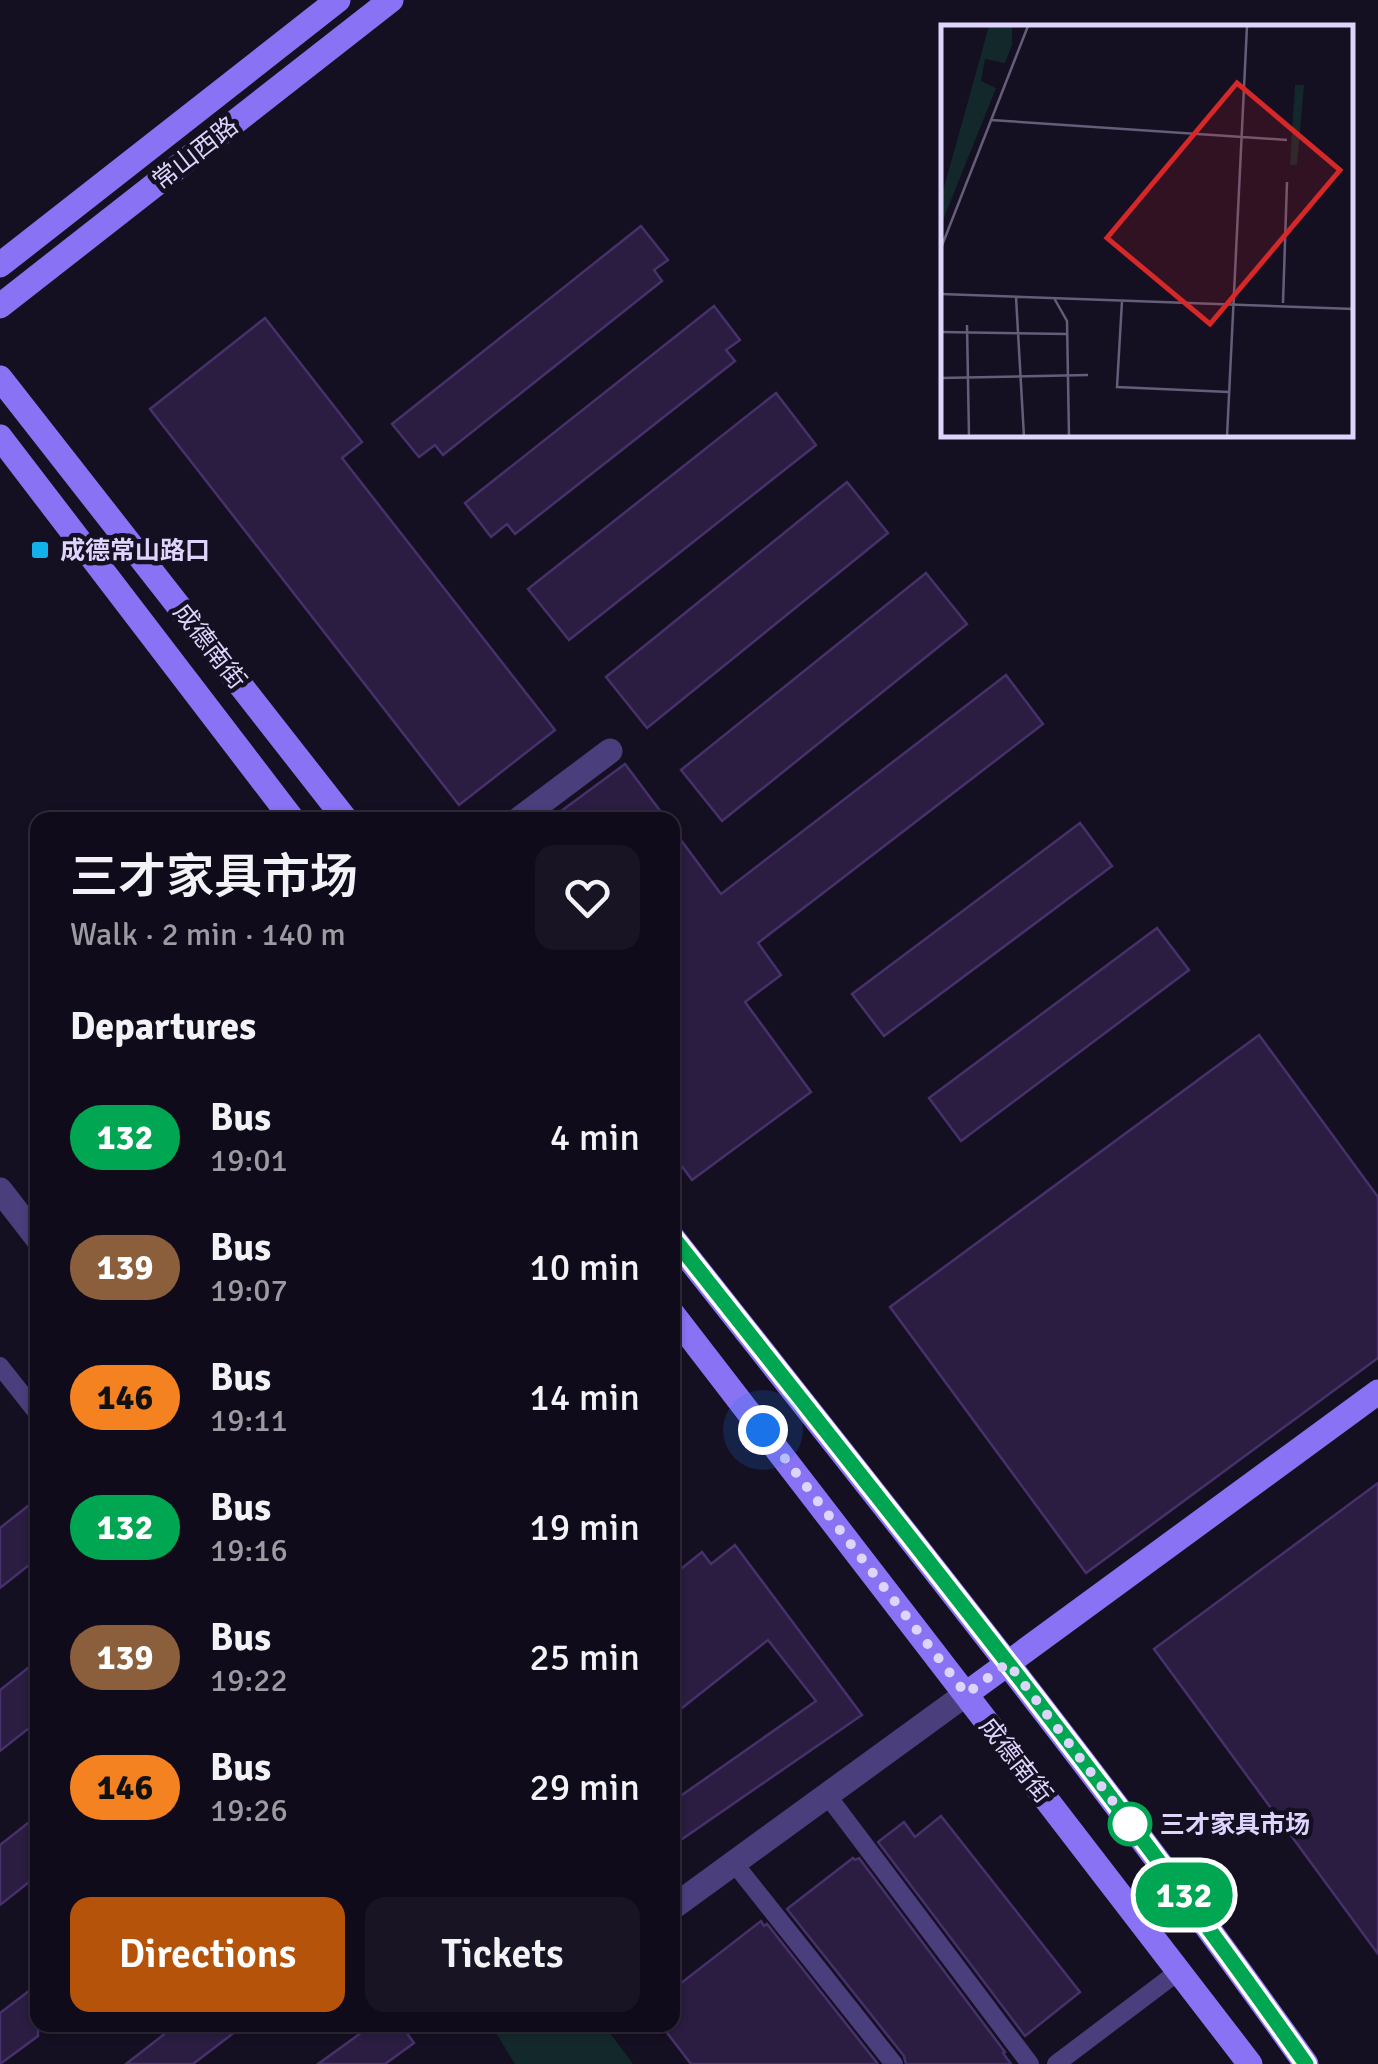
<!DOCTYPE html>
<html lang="en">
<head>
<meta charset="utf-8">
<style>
	:root { --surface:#100b1a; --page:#191423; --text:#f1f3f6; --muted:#9c9ba2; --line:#302b39; --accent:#b45309 }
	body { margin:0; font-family:Signika,"Noto Sans SC",sans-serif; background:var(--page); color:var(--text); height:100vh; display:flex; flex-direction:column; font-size:38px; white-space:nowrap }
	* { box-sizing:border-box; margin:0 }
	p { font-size:32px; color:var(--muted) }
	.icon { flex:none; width:55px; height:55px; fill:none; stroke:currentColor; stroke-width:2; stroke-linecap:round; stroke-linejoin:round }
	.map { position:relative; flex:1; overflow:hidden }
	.side { position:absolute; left:30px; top:812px; width:650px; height:1220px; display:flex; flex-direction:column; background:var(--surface); border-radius:20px; box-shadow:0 2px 8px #0004,0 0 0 2px var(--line) }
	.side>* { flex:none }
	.badge { padding:0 20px; border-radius:32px; font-size:35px; line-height:65px }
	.you { position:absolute; width:50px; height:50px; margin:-25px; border:8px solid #fff; border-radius:50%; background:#1a73e8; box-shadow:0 0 0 15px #1a73e833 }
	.map>.badge { position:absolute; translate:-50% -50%; box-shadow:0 0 0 5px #fff }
	h2 { padding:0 40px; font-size:38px; line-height:90px }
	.round { display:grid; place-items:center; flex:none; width:105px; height:105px; border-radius:20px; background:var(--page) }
	.headline { display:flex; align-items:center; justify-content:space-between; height:170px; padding:0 40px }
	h1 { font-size:48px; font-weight:600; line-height:75px }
	.button { display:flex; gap:20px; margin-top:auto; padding:20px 40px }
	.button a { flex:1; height:115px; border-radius:20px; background:var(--accent); color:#fff; font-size:40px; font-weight:600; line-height:115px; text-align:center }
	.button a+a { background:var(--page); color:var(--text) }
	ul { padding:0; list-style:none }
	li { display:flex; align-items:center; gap:30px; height:130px; padding:0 40px }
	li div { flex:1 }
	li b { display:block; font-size:38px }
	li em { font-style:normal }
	li .badge { min-width:110px; font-weight:700; text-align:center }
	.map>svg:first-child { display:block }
	.green { fill:#13282b }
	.building { fill:#2a1d41; stroke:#46316b; stroke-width:2.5 }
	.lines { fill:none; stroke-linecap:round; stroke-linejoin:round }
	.lane { stroke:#4b3e7d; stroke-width:18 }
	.street { stroke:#4b3e7d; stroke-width:25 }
	.secondary { stroke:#8a72f4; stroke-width:25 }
	.line-casing { stroke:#fff; stroke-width:22 }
	.line { stroke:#00a651; stroke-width:15 }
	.walk { stroke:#ded4fc; stroke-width:10; stroke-dasharray:0 18 }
	.poi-dot { fill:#12b1e9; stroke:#150f22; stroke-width:4 }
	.stop-dot { fill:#fff; stroke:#00a651; stroke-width:5 }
	.labels { text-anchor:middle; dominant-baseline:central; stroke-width:9; stroke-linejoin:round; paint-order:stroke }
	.street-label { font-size:25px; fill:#ded4fc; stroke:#150f22 }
	.poi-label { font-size:25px; font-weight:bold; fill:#ded4fc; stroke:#150f22; text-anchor:start }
	.stop-label { font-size:25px; font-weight:bold; fill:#ded4fc; stroke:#150f22; text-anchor:start }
	.inset-road { fill:none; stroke:#655e79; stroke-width:2.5 }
	.view { fill:#d62828; fill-opacity:0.15; stroke:#d62828; stroke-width:5 }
	.inset-edge { fill:none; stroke:#ded4fc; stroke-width:5 }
</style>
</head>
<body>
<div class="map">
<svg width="1378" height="2064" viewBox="0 0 1378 2064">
	<rect width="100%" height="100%" fill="#150f22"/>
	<!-- green -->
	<path class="green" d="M 491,2025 L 604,2025 L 633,2064 L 515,2064 Z"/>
	<!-- building -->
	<g class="building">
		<path d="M 641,226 L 668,260 L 654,270 L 662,281 L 443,455 L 435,445 L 419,457 L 392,424 Z"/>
		<path d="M 714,306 L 740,340 L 726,350 L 735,361 L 515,534 L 507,524 L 491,537 L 465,503 Z"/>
		<path d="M 265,318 L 362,442 L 342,458 L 555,730 L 459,805 L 150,409 Z"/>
		<path d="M 776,393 L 816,445 L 569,640 L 528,589 Z"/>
		<path d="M 847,482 L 888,533 L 647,728 L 606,677 Z"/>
		<path d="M 926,573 L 967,624 L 722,821 L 681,770 Z"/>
		<path d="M 1006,675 L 1043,724 L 758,943 L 781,975 L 745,1002 L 811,1092 L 692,1180 L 672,1153 L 672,828 L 721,894 Z"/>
		<path d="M 625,764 L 667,820 L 549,820 Z"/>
		<path d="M 1080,823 L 1112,866 L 884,1036 L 852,994 Z"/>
		<path d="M 1157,928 L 1189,970 L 961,1141 L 929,1098 Z"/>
		<path d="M 1259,1035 L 1378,1197 L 1378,1358 L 1086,1573 L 890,1307 Z"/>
		<path d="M 1378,1483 L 1378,1954 L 1154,1649 Z"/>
		<path d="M 38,1498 L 38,1558 L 0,1588 L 0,1528 Z"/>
		<path d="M 735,1545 L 862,1715 L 672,1846 L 672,1802 L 816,1701 L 768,1640 L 672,1716 L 672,1576 L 702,1552 L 711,1564 Z"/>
		<path d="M 38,1660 L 38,1721 L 0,1751 L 0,1690 Z"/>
		<path d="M 38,1815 L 38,1875 L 0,1905 L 0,1845 Z"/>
		<path d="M 941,1816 L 1080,1992 L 1025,2036 L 878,1842 L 904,1822 L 915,1837 Z"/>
		<path d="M 853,1858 L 855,1860 L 859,1858 L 1005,2052 L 1003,2053 L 1011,2064 L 906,2064 L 904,2056 L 787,1909 Z"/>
		<path d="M 761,1921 L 764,1926 L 767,1924 L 878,2064 L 691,2064 L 661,2025 L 672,2025 L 672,1990 Z"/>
		<path d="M 38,1984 L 38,2036 L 0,2064 L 0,2013 Z"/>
		<path d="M 176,2025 L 244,2025 L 193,2064 L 126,2064 Z"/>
		<path d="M 372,2025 L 401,2025 L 414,2043 L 385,2064 L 318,2064 Z"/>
	</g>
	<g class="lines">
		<!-- lane -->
		<g class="lane">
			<path d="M 0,1366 L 38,1414"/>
			<path d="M 827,1795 L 1030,2064"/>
			<path d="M 734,1863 L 894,2064"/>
			<path d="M 1056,2064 L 1179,1971"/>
		</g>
		<!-- street -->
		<g class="street">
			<path d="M 518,820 L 610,751"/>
			<path d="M 0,1190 L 38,1239"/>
			<path d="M 672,1908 L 966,1694"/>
		</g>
		<!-- secondary -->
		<g class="secondary">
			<path d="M 0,265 L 338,0"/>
			<path d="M 0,306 L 391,0"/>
			<path d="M 0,378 L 346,820"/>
			<path d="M 0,437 L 293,820"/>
			<path d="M 672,1237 C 887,1510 1105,1780 1306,2064"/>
			<path d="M 672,1313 L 1250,2064"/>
			<path d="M 966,1694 L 1378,1392"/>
		</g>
	</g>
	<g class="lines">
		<defs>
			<path id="line" d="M 672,1236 C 887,1509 1106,1780 1306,2064"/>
		</defs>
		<!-- line casing -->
		<use href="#line" class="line-casing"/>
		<!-- line -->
		<use href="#line" class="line"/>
		<!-- walk -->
		<path class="walk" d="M 763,1430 L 966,1694 L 1008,1663 L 1130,1824"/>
	</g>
	<!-- markers -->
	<rect class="poi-dot" x="30" y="540" width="20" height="20" rx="5"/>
	<circle class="stop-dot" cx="1130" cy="1824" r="20"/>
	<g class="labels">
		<!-- street labels -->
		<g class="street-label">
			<text transform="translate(195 153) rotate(-38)">常山西路</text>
			<text transform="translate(210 646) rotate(52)">成德南街</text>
			<text transform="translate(1016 1760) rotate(52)">成德南街</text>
		</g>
		<!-- poi labels -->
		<g class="poi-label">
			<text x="60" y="550">成德常山路口</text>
		</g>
		<!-- stop labels -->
		<g class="stop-label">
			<text x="1160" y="1824">三才家具市场</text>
		</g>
	</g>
	<!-- overview -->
	<g transform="translate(941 25)">
		<rect width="412" height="412" fill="#150f22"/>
		<path d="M 48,1 L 71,1 L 71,20 L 64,38 L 44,34 L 40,56 L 55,63 L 0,200 L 0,173 ZM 354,60 L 363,60 L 356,140 L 349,140 Z" fill="#13282b"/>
		<path class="inset-road" d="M 50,95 L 346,115M 0,223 L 87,1M 0,269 L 413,284M 75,272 L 83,412M 113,273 L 126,296 L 128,412M 181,276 L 176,362 L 288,367M 342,278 L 346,157M 26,300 L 28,412M 0,307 L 126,309M 0,353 L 147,350M 286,412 L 306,1"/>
		<path class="view" d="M 296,58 L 399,145 L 269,299 L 166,213 Z"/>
		<rect width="412" height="412" class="inset-edge"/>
	</g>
</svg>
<div class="you" style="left:763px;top:1430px"></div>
<b class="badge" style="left:1184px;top:1895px;background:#00a651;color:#fff">132</b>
<section class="side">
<div class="headline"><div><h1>三才家具市场</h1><p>Walk · 2 min · 140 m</p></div><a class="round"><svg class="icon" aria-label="heart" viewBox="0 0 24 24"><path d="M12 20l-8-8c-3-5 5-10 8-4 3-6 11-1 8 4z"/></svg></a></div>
<h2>Departures</h2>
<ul>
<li><span class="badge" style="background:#00a651;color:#fff">132</span><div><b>Bus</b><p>19:01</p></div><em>4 min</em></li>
<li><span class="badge" style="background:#8b5e3c;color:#fff">139</span><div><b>Bus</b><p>19:07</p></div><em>10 min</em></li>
<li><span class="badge" style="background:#f58220;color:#111">146</span><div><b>Bus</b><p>19:11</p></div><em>14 min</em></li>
<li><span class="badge" style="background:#00a651;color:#fff">132</span><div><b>Bus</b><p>19:16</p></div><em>19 min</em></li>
<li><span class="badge" style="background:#8b5e3c;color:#fff">139</span><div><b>Bus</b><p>19:22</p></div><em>25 min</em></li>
<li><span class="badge" style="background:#f58220;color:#111">146</span><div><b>Bus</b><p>19:26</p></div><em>29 min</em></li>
</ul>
<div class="button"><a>Directions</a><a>Tickets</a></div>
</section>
</div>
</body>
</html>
